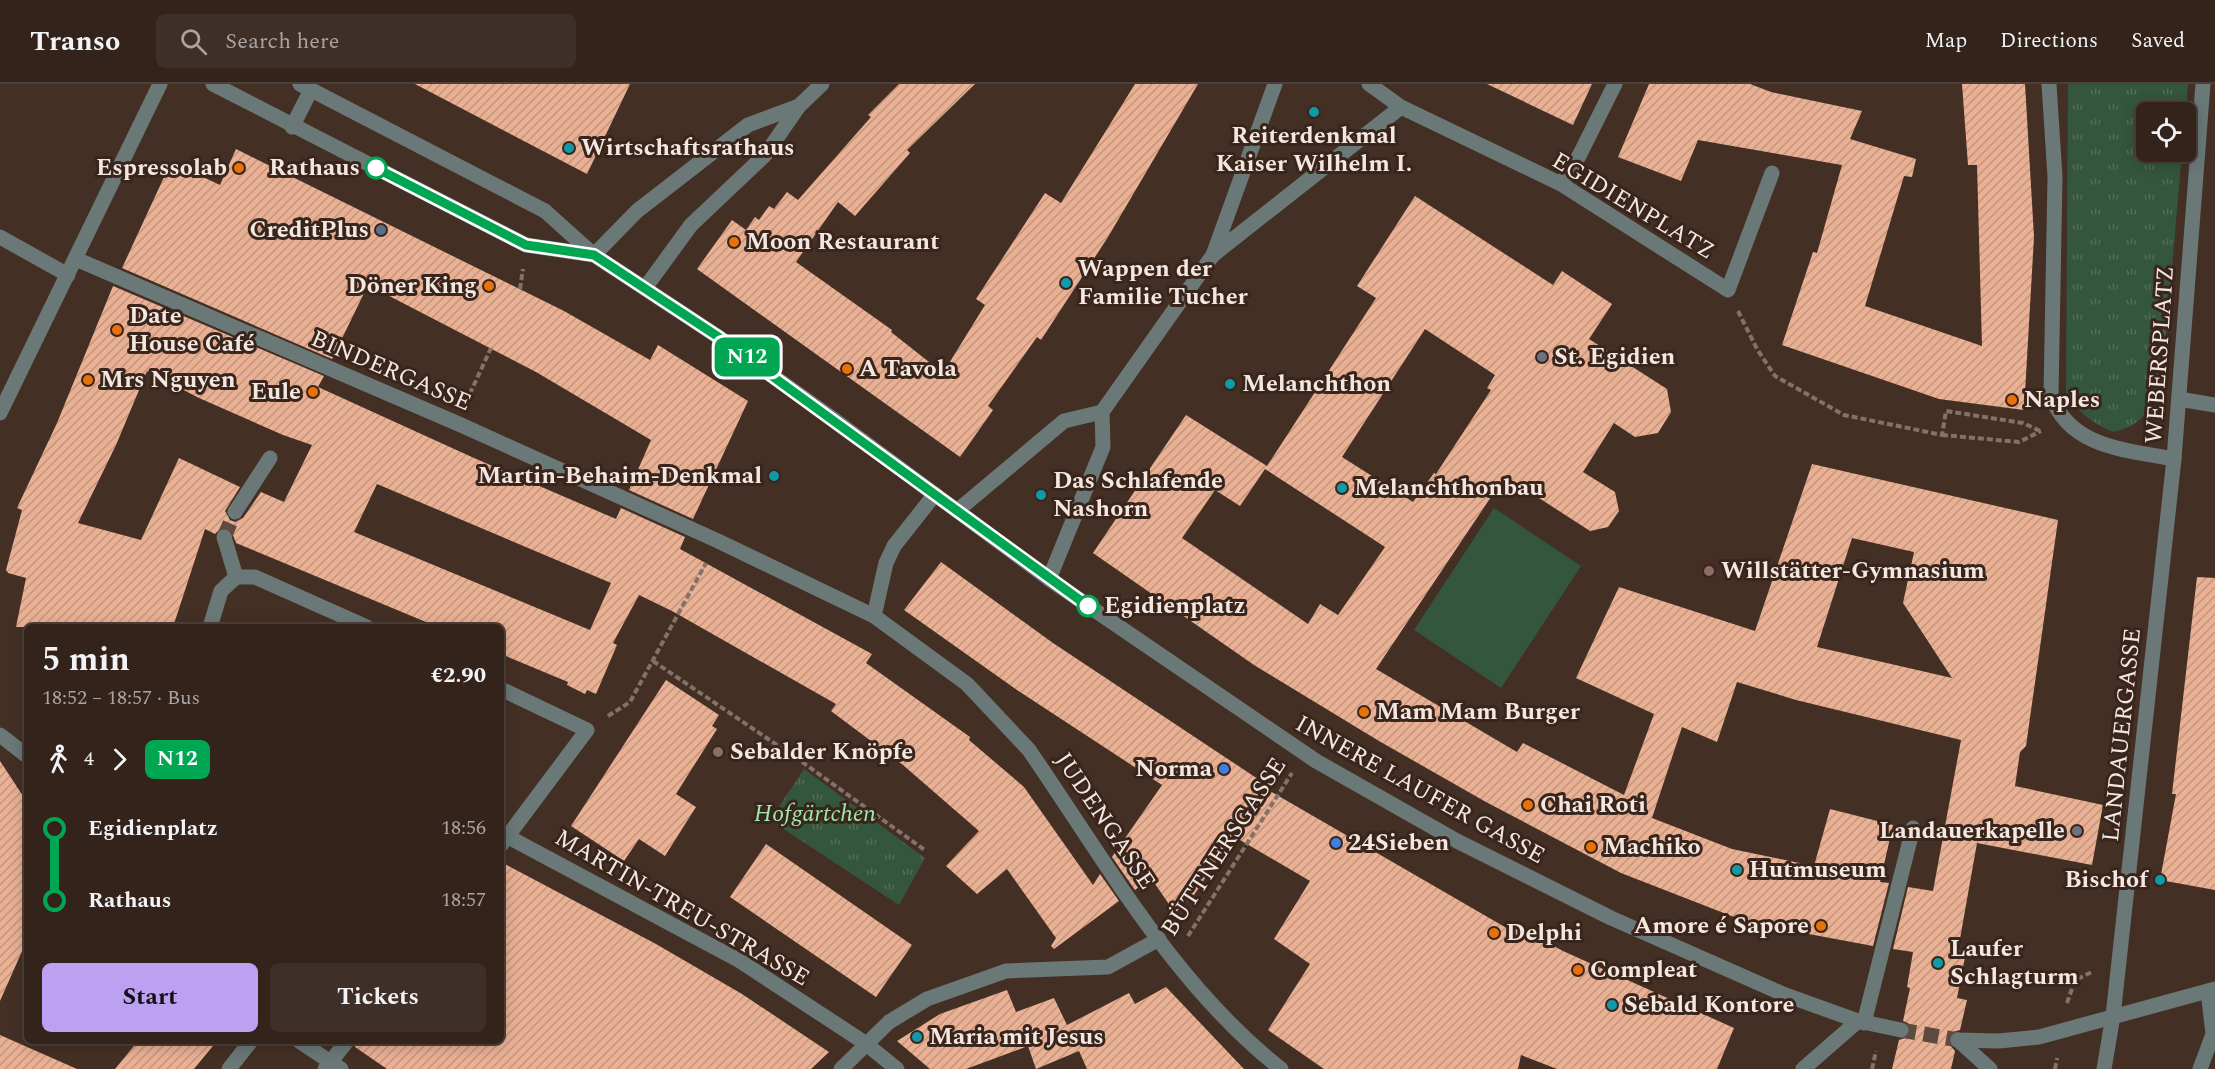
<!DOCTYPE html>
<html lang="en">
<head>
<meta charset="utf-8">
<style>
	:root { --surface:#33231b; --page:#3e2f28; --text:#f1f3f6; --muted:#a9a4a3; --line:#4e403a; --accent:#bca0f2 }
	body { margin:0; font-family:Spectral,serif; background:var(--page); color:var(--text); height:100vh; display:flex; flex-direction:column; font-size:22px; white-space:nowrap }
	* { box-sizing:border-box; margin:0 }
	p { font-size:20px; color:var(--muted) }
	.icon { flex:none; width:33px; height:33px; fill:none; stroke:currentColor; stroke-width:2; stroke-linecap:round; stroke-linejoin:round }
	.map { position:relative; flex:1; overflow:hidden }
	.drawer { position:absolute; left:24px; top:540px; width:480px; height:420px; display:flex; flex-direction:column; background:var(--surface); border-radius:9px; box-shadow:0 3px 15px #0003,0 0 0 2px var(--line) }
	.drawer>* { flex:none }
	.badge { padding:0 12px; border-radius:9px; font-size:21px; line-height:39px }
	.controls { position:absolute; left:2136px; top:18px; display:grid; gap:12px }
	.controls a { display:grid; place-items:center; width:60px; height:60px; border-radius:9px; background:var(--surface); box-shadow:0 3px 15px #0003,0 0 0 2px var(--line); font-size:30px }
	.map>.badge { position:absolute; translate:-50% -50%; box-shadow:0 0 0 3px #fff }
	.legs { display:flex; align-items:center; gap:9px; height:66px; padding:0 18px; font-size:20px }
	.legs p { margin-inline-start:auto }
	.head { display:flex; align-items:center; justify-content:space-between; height:102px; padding:0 18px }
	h1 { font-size:33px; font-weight:700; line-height:45px }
	.button { display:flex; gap:12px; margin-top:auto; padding:12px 18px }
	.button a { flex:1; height:69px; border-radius:9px; background:var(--accent); color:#111; font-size:24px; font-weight:700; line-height:69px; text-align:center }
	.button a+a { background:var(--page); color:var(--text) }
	ul { padding:0 18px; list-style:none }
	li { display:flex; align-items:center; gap:21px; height:72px; font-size:22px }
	li i { display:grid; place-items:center; width:9px; height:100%; margin:0 8px; background:currentColor }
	li i::after { content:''; width:15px; height:15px; margin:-8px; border:4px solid; border-radius:50%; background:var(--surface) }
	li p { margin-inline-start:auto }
	li:first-child i { background:linear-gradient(#0000 50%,currentColor 0) }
	li:last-child i { background:linear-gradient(currentColor 50%,#0000 0) }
	header { display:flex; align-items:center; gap:36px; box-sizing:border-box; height:84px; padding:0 30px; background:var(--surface); border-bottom:2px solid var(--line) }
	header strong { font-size:28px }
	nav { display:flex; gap:33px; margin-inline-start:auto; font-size:21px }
	.search { width:420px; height:54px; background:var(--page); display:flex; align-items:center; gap:15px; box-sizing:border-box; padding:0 21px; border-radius:9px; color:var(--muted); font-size:22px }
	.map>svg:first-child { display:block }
	.grass { fill:url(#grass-tufts) }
	.garden { fill:#34563c }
	.building { fill:url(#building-hatch); fill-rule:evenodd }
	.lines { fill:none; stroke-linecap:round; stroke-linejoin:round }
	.minor-tunnel { stroke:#5e4b40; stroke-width:15; stroke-dasharray:15 8; stroke-linecap:butt }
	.path { stroke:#847269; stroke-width:4; stroke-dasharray:6 3; stroke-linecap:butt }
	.minor { stroke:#6a7878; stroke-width:15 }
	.line-1-casing { stroke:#fff; stroke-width:14 }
	.line-1 { stroke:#00a651; stroke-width:9 }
	.culture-dot { fill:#0f9aa8; stroke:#39251b; stroke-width:2 }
	.food-dot { fill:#e8710a; stroke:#39251b; stroke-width:2 }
	.stop-1-dot { fill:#fff; stroke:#00a651; stroke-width:3 }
	.service-dot { fill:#5c6f8a; stroke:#39251b; stroke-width:2 }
	.worship-dot { fill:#6b7280; stroke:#39251b; stroke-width:2 }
	.education-dot { fill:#8d6e63; stroke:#39251b; stroke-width:2 }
	.shop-dot { fill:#3f7fe0; stroke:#39251b; stroke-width:2 }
	.labels { text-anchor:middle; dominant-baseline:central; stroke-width:6; stroke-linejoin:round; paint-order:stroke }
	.poi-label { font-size:24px; font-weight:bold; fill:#f4e7e0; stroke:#39251b; text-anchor:start }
	.stop-label { font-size:24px; font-weight:bold; fill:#f4e7e0; stroke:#39251b; text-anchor:end }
	.street-label { font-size:24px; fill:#f4e7e0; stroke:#39251b }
	.park-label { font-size:24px; font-style:italic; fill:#9fe9af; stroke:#39251b }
</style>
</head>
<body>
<header>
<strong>Transo</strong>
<div class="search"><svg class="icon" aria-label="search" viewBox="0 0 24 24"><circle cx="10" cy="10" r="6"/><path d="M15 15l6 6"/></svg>Search here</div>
<nav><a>Map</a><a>Directions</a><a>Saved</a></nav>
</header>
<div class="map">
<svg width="2215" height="985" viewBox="0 0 2215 985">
	<defs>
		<pattern id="grass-tufts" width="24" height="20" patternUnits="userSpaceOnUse" patternTransform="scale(1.5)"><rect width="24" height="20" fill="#34563c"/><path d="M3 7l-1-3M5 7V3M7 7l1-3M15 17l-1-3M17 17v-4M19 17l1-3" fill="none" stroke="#526e58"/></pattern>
		<pattern id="building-hatch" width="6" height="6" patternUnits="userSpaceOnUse" patternTransform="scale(1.5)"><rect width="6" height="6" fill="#eab093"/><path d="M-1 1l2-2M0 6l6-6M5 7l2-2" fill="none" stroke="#c2957f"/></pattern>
	</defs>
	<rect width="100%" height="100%" fill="#442f24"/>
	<!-- grass -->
	<g class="grass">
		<path d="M 2068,0 L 2188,0 L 2186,30 L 2146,28 L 2146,68 L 2182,68 L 2162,299 C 2151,325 2142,342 2113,348 C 2092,339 2079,329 2066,310 Z"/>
		<path d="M 804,685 L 925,774 L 899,821 L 770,736 Z"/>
	</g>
	<!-- garden -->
	<path class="garden" d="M 1494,424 L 1581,482 L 1501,604 L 1414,546 Z"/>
	<!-- building -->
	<g class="building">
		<path d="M 415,0 L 630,0 L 587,90 Z"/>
		<path d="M 899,0 L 975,0 L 907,66 L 910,69 L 855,132 L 838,118 L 796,178 L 892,246 L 891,248 L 943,289 L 985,221 L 976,215 L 1045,109 L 1061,119 L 1135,0 L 1198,0 L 1108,153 L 1041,256 L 1037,253 L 988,322 L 993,326 L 960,373 L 697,185 L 732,136 L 746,146 L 755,133 L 759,136 L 769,122 L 774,125 L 787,108 L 798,116 L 871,33 L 868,31 Z"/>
		<path d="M 1487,0 L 1592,0 L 1573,41 Z"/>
		<path d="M 1649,0 L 1750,0 L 1771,8 L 1862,27 L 1850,55 L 1916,75 L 1912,93 L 1904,92 L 1865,222 L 1982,262 L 1977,81 L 1968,81 L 1962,0 L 2025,0 L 2034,153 L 2024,326 L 1939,315 L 1782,261 L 1813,168 L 1817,169 L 1842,81 L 1698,56 L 1681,97 L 1618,73 Z"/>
		<path d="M 236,65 L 564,227 L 650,276 L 658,261 L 748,317 L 693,435 L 629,406 L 651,356 L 536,288 L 368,201 L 332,275 L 122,184 L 171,78 L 220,101 Z"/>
		<path d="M 1415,112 L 1553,201 L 1562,187 L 1612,220 L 1589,255 L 1667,305 L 1671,328 L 1658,349 L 1635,353 L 1614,339 L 1583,388 L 1615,408 L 1619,427 L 1608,443 L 1590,447 L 1505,392 L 1376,585 L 1517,668 L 1523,659 L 1624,711 L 1654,630 L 1576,594 L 1619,503 L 1755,547 L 1812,380 L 2058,436 L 2026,662 L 2020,668 L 2015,702 L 2103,721 L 2092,781 L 1977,759 L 1958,866 L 1966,868 L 1957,914 L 1967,916 L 1960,946 L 1953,948 L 1949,953 L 1949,960 L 1955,967 L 1951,985 L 1892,985 L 1899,956 L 1908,953 L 1911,947 L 1908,939 L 1903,937 L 1910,904 L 1907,903 L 1913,868 L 1893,865 L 1908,803 L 1933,807 L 1961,656 L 1796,616 L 1737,598 L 1717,658 L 1682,643 L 1652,734 L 1732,765 L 1814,782 L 1830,725 L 1893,741 L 1880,798 L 1889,799 L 1873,862 L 1733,836 L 1734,833 L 1621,789 L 1486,718 L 1379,657 L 1254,581 L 1093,469 L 1186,331 L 1267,382 L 1376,214 L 1357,202 ZM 1425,245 L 1495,291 L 1487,304 L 1491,306 L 1436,390 L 1434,389 L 1413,418 L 1342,373 ZM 1265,385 L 1385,463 L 1338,531 L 1320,520 L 1308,540 L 1182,454 L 1215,406 L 1240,422 ZM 1852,454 L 1914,468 L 1903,519 L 1952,594 L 1817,563 Z"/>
		<path d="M 113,202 L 324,292 L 318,303 L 474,374 L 616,435 L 621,424 L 685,453 L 680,465 L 872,570 L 866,579 L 970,653 L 969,656 L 1024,703 L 1093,801 L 1100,790 L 1119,817 L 1054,865 L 1051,862 L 1056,854 L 1007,785 L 977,810 L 946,782 L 979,747 L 903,681 L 831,627 L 836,620 L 672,527 L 639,511 L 613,559 L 617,561 L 596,610 L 587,606 L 585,610 L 567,601 L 568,598 L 501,570 L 501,543 L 438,543 L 236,459 L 231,446 L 226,443 L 221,444 L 215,450 L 205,445 L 173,543 L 16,543 L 26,494 L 8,489 L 6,486 L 22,426 L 17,424 L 57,339 ZM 147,287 L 199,314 L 283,351 L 312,361 L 284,418 L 261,408 L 243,434 L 235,438 L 230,436 L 225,427 L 240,403 L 179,374 L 141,456 L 78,439 L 116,361 ZM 377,400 L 611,499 L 590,546 L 354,448 Z"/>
		<path d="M 941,478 L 1053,559 L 1267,701 L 1265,704 L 1510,846 L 1513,840 L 1563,867 L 1734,944 L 1717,985 L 1557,985 L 1521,971 L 1518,985 L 1324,985 L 1268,946 L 1310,880 L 1274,855 L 1310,797 L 1233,752 L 1194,811 L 1175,829 L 1151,794 L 1135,806 L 1112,773 L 1162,701 L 1017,606 L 904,526 Z"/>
		<path d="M 2197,493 L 2215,494 L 2215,806 L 2160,796 L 2176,710 L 2172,710 Z"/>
		<path d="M 666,596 L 719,631 L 712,642 L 717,645 L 676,710 L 696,723 L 665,772 L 639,755 L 624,777 L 571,742 Z"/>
		<path d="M 0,677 L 27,718 L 27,856 L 0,917 Z"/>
		<path d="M 766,760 L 912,861 L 876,913 L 730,813 Z"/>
		<path d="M 501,778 L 656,860 L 742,910 L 829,968 L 811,985 L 387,985 L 355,963 L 357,957 L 501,957 Z"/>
		<path d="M 1166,903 L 1244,985 L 1087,985 L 1079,967 L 1036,985 L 1028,962 L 966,985 L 930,985 L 897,957 L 940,930 L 1007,906 L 1016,928 L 1054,914 L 1067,941 L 1129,909 L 1135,920 Z"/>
		<path d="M 0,951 L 77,985 L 0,985 Z"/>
		<path d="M 138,957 L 217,957 L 194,985 L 115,985 Z"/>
	</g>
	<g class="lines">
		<!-- minor-tunnel -->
		<g class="minor-tunnel">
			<path d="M 224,453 L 235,428"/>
			<path d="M 1901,946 L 1958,956"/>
		</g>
		<!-- path -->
		<g class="path">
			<path d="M 520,205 L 523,185"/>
			<path d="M 1738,227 L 1757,265 L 1775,292 L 1844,331 L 1942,351 L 1946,327 L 2023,339 L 2040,347"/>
			<path d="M 466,318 L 491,264"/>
			<path d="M 1942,351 L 2019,358 L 2041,347"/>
			<path d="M 653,577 L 802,678 L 926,767"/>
			<path d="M 608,632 L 630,618 L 706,479"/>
			<path d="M 1188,852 L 1292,689"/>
			<path d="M 2067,919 L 2075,896 L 2092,888"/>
			<path d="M 1872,985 L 1876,967"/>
			<path d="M 2055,985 L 2057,974"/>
		</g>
		<!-- minor -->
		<g class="minor">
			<path d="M 213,0 L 526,161 L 594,171"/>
			<path d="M 300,0 L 545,127 L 594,171 L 717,252 L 832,334 L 1049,495 L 1316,677 L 1457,757 L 1611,834 L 1783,910 L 1858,937 L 1901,946"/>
			<path d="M 1275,0 L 1213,171 L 1401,23"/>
			<path d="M 1369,0 L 1401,23 L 1561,100 L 1728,206 L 1772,89"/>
			<path d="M 2049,0 L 2055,93 L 2051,311 C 2069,364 2127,366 2174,375"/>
			<path d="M 292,43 L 311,6"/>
			<path d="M 1561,100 L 1579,72 L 1615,0"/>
			<path d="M 0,153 L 68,191"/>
			<path d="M 594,171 L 637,127 L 748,41 L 799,22"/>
			<path d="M 76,175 L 461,341 L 718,457 L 874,532 L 967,600 L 1029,666 C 1105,776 1174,901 1281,985"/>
			<path d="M 645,204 L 691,141 L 765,71 L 799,22 L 822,0"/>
			<path d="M 2179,315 L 2215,321"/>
			<path d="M 1102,328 L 1213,171"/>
			<path d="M 0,329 L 160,0"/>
			<path d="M 957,427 L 1064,337 L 1102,328 L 1103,363 L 1049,495"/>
			<path d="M 235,428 L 270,374"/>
			<path d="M 224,453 L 236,493"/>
			<path d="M 236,493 L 255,493 L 367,543"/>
			<path d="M 874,532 L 886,479 L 894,462 L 935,410"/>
			<path d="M 210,543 L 221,507 L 236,493"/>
			<path d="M 501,605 L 587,646 L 501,761"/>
			<path d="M 0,651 L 27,672"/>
			<path d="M 501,749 L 740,877 L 865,959 L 897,985"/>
			<path d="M 1864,939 L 1913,744"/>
			<path d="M 1958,956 L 1999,957 L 2039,953 L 2215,905"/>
			<path d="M 1958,956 L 1990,985"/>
			<path d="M 299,957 L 341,985"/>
			<path d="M 229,985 L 251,957"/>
			<path d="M 325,985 L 347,957"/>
			<path d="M 841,985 L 889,938 L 927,915 L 1006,887 L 1108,883 L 1159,855"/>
			<path d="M 1803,985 L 1858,937"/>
			<path d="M 2104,985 L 2113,932 L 2174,375 L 2203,0"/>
			<path d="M 2200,985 L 2213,950 L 2208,907"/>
		</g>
	</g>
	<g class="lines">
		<defs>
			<path id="line-1" d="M 376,84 L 526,161 L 594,171 L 717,252 L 1088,522"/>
		</defs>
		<!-- line-1 casing -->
		<use href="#line-1" class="line-1-casing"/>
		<!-- line-1 -->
		<use href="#line-1" class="line-1"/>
	</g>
	<!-- markers -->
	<g class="culture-dot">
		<circle cx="1314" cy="28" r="6"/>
		<circle cx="569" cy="64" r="6"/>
		<circle cx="1066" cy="199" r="6"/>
		<circle cx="1230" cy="300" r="6"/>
		<circle cx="774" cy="392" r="6"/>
		<circle cx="1342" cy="404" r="6"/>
		<circle cx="1041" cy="411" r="6"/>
		<circle cx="1737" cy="786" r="6"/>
		<circle cx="2160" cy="796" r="6"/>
		<circle cx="1938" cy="879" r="6"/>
		<circle cx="1612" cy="921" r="6"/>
		<circle cx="917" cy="953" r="6"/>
	</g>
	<g class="food-dot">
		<circle cx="239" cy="84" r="6"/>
		<circle cx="734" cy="158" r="6"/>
		<circle cx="489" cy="202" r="6"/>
		<circle cx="117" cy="246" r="6"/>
		<circle cx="847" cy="285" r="6"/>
		<circle cx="88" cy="296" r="6"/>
		<circle cx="313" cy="308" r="6"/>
		<circle cx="2012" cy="316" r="6"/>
		<circle cx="1364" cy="628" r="6"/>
		<circle cx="1528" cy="721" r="6"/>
		<circle cx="1591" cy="763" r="6"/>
		<circle cx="1821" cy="842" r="6"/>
		<circle cx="1494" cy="849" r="6"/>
		<circle cx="1578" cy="886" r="6"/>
	</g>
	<g class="stop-1-dot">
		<circle cx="376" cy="84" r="10"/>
		<circle cx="1088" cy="522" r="10"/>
	</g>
	<circle class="service-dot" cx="381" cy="146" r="6"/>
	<g class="worship-dot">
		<circle cx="1542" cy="273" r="6"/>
		<circle cx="2077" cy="747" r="6"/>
	</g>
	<g class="education-dot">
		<circle cx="1709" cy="487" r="6"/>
		<circle cx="718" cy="668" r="6"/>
	</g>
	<g class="shop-dot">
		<circle cx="1224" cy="685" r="6"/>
		<circle cx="1336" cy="759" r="6"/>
	</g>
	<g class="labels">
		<!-- poi labels -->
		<g class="poi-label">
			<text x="1314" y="52" text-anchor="middle">Reiterdenkmal<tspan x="1314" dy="28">Kaiser Wilhelm I.</tspan></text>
			<text x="581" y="64">Wirtschaftsrathaus</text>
			<text x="227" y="84" text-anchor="end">Espressolab</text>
			<text x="369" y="146" text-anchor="end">CreditPlus</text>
			<text x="746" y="158">Moon Restaurant</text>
			<text x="1078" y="185">Wappen der<tspan x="1078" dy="28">Familie Tucher</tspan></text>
			<text x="477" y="202" text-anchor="end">Döner King</text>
			<text x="129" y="232">Date<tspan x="129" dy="28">House Café</tspan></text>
			<text x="1554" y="273">St. Egidien</text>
			<text x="859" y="285">A Tavola</text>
			<text x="100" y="296">Mrs Nguyen</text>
			<text x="1242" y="300">Melanchthon</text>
			<text x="301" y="308" text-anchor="end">Eule</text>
			<text x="2024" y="316">Naples</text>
			<text x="762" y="392" text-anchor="end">Martin-Behaim-Denkmal</text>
			<text x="1053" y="397">Das Schlafende<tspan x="1053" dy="28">Nashorn</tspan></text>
			<text x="1354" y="404">Melanchthonbau</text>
			<text x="1721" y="487">Willstätter-Gymnasium</text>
			<text x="1376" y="628">Mam Mam Burger</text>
			<text x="730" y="668">Sebalder Knöpfe</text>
			<text x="1212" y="685" text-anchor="end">Norma</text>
			<text x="1540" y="721">Chai Roti</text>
			<text x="2065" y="747" text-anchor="end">Landauerkapelle</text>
			<text x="1348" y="759">24Sieben</text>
			<text x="1603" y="763">Machiko</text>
			<text x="1749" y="786">Hutmuseum</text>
			<text x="2148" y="796" text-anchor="end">Bischof</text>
			<text x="1809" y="842" text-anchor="end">Amore é Sapore</text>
			<text x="1506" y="849">Delphi</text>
			<text x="1950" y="865">Laufer<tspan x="1950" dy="28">Schlagturm</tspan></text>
			<text x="1590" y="886">Compleat</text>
			<text x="1624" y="921">Sebald Kontore</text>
			<text x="929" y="953">Maria mit Jesus</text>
		</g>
		<!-- stop labels -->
		<g class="stop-label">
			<text x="360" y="84">Rathaus</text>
			<text x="1104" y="522" text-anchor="start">Egidienplatz</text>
		</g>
		<!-- street labels -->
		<g class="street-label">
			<text transform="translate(1633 122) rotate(31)">EGIDIENPLATZ</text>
			<text transform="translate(2160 271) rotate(-86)">WEBERSPLATZ</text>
			<text transform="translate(391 287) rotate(23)">BINDERGASSE</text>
			<text transform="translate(2122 651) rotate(-84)">LANDAUERGASSE</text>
			<text transform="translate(1420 706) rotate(29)">INNERE LAUFER GASSE</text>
			<text transform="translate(1105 737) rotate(56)">JUDENGASSE</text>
			<text transform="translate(1224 763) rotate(-57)">BÜTTNERSGASSE</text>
			<text transform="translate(682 824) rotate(30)">MARTIN-TREU-STRASSE</text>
		</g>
		<!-- park labels -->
		<g class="park-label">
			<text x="815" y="730">Hofgärtchen</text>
		</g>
	</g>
</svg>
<div class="controls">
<a><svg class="icon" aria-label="locate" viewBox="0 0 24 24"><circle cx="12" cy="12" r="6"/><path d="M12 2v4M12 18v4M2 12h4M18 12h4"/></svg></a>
</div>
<b class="badge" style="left:747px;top:273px;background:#00a651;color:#fff">N12</b>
<section class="drawer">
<div class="head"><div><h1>5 min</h1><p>18:52 – 18:57 · Bus</p></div><b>€2.90</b></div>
<div class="legs"><svg class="icon" aria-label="walk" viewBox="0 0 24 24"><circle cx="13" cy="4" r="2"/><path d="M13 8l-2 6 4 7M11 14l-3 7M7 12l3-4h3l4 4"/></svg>4<svg class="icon" aria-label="forward" viewBox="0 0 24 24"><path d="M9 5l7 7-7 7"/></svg><b class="badge" style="background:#00a651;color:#fff">N12</b></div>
<ul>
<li><i style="color:#00a651"></i><b>Egidienplatz</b><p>18:56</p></li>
<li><i style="color:#00a651"></i><b>Rathaus</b><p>18:57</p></li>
</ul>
<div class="button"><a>Start</a><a>Tickets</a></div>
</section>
</div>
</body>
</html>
